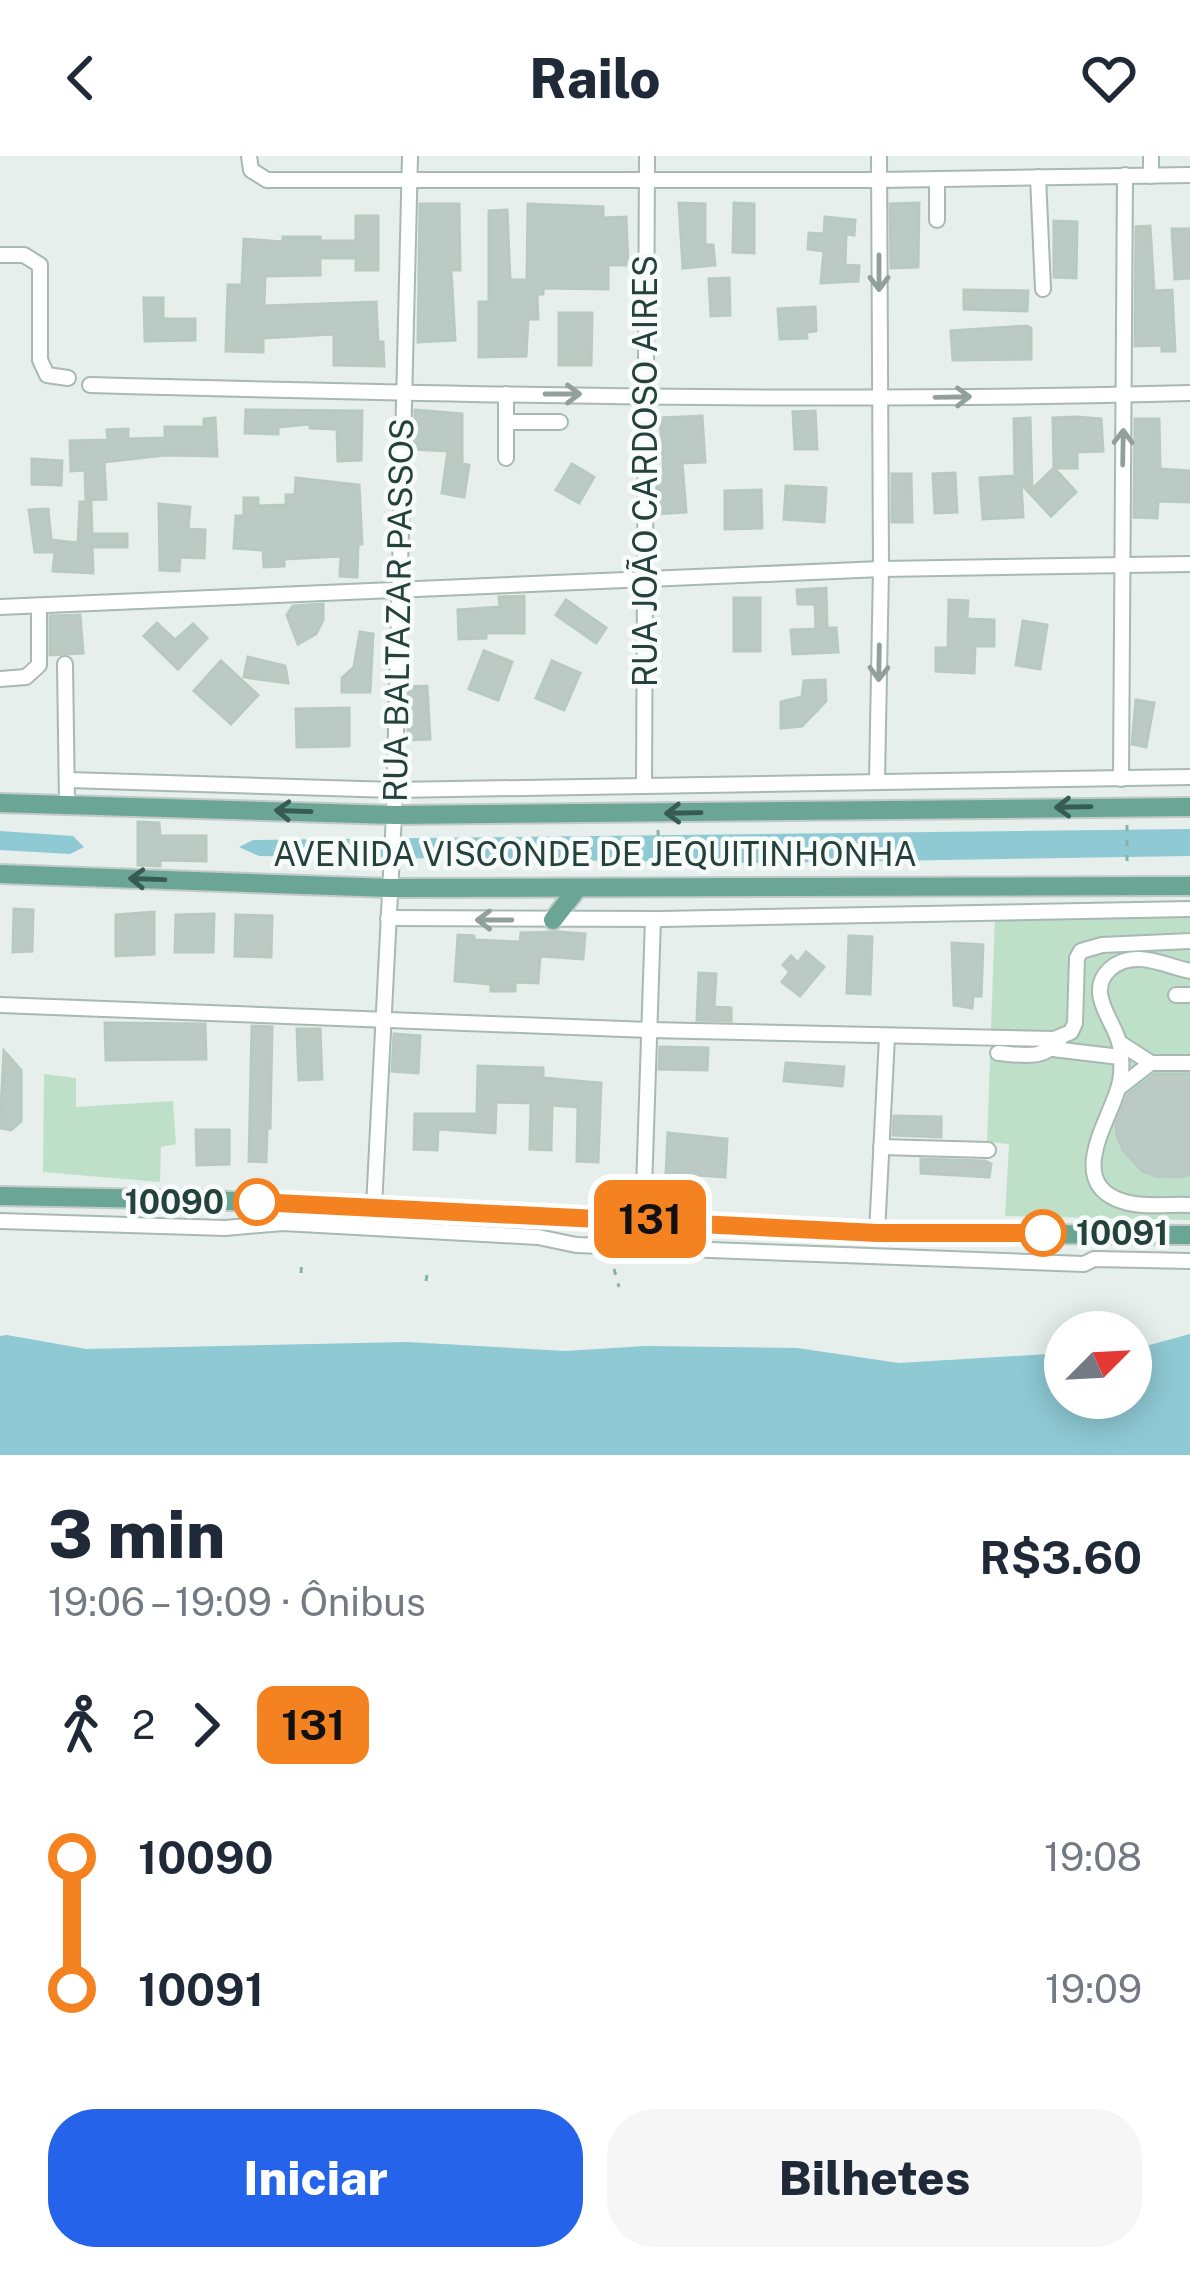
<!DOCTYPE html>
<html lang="pt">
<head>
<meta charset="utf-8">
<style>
	:root { --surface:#fff; --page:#f6f6f7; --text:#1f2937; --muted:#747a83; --accent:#2563eb }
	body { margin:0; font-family:"Public Sans",sans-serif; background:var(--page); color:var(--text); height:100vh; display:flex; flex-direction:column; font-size:45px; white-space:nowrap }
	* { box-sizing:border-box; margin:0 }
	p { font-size:39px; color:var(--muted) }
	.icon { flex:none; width:66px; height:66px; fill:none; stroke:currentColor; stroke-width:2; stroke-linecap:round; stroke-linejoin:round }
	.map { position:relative; height:1299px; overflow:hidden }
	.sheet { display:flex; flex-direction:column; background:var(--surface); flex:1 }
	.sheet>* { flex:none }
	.badge { padding:0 24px; border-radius:18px; font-size:42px; line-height:78px }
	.needle { width:78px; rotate:66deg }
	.fabs { position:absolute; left:1044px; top:1155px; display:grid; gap:24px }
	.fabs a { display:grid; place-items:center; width:108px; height:108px; border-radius:50%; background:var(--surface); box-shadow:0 6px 30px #0003; font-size:60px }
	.map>.badge { position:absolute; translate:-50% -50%; box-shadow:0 0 0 6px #fff }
	.legs { display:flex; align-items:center; gap:18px; height:132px; padding:0 48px; font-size:39px }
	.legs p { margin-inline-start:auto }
	.summary { display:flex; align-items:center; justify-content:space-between; height:204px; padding:0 48px }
	h1 { font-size:66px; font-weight:800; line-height:90px }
	.cta { display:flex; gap:24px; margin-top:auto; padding:24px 48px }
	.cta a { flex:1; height:138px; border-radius:48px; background:var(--accent); color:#fff; font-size:48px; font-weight:800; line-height:138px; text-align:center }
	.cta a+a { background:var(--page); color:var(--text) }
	ul { padding:0 48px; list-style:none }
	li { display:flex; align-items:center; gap:42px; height:132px; font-size:45px }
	li i { display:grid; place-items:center; width:18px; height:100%; margin:0 15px; background:currentColor }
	li i::after { content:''; width:30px; height:30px; margin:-15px; border:9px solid; border-radius:50%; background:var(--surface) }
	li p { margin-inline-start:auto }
	li:first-child i { background:linear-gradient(#0000 50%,currentColor 0) }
	li:last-child i { background:linear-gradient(currentColor 50%,#0000 0) }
	header { display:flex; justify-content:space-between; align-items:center; height:156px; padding:0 48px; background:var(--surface); font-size:54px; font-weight:800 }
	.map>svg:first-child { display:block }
	.green { fill:#bfe0c8 }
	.water { fill:#8ec9d4 }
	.building { fill:#bbcac4; stroke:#b8c9c2; stroke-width:3 }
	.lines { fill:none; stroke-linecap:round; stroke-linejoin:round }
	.minor-casing { stroke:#a8b8b2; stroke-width:18 }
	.major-casing { stroke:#c2cac8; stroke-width:22 }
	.path { stroke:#86b3a5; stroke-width:3; stroke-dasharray:6 9; stroke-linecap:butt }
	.minor { stroke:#fff; stroke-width:14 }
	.major { stroke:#6aa596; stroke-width:18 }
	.oneway { stroke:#92a09c }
	.oneway2 { stroke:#365b51 }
	.line-1-casing { stroke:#fff; stroke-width:27 }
	.line-1 { stroke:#f58220; stroke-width:18 }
	.stop-1-dot { fill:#fff; stroke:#f58220; stroke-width:6 }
	.labels { text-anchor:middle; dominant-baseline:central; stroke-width:9; stroke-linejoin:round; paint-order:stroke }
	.street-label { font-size:33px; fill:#24423a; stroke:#f7fbf9 }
	.stop-label { font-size:33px; font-weight:bold; fill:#24423a; stroke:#f7fbf9; text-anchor:end }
</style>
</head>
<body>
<header><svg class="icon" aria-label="back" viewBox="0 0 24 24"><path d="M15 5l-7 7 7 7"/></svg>Railo<svg class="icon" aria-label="heart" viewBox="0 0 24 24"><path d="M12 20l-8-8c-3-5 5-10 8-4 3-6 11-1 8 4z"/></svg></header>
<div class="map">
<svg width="1190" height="1299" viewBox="0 0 1190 1299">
	<rect width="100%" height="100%" fill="#e6efeb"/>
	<!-- green -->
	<g class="green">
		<path d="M 1190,758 L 1190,1064 L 1005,1060 L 1009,988 L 987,986 L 995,760 Z"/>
		<path d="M 44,918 L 76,922 L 76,951 L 173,945 L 176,988 L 161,991 L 160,1026 L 43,1016 Z"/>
	</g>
	<!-- water -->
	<g class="water">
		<path d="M 1190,673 L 1190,700 L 759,707 L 259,700 L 239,691 L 253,684 Z"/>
		<path d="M 0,675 L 73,680 L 84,691 L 70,698 L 0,694 Z"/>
		<path d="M 1190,1178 L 1190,1299 L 0,1299 L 0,1180 L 7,1179 L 86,1193 L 407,1186 L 565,1195 L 645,1190 L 797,1192 L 899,1207 L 1065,1197 L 1065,1242 L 1131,1242 L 1131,1194 Z"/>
	</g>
	<!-- building -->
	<g class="building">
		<path d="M 679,47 L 705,48 L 705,89 L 713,89 L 715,109 L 683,112 Z"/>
		<path d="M 734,47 L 754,48 L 754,97 L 733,96 Z"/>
		<path d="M 919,47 L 918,111 L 891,112 L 890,48 Z"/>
		<path d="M 420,48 L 459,48 L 460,114 L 451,114 L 455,184 L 418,186 Z"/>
		<path d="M 528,48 L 603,51 L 603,62 L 626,61 L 628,109 L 608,109 L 608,133 L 543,132 L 543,138 L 537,138 L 538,163 L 528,163 L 526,200 L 479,201 L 479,146 L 489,146 L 489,55 L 507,54 L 510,124 L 527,124 Z"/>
		<path d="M 356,60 L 378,60 L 378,114 L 356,114 L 356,102 L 320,102 L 320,119 L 265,120 L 264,150 L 376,146 L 378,186 L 383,186 L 384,210 L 334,209 L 334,178 L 263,182 L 263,196 L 226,195 L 228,129 L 242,129 L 244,83 L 283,86 L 283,81 L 320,81 L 320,85 L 356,85 Z"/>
		<path d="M 825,61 L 855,64 L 854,79 L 846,78 L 845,109 L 859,110 L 858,125 L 821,127 L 824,95 L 808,93 L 809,77 L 824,78 Z"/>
		<path d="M 1054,65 L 1077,66 L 1076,122 L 1054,121 Z"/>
		<path d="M 1150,70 L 1154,135 L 1172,134 L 1175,195 L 1162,195 L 1162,189 L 1135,190 L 1136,71 Z"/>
		<path d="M 1172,73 L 1189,73 L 1190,122 L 1175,123 Z"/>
		<path d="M 729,122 L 730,159 L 711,160 L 709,123 Z"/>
		<path d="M 964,134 L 1028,135 L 1027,155 L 964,153 Z"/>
		<path d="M 144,142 L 163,142 L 163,163 L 195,163 L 195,184 L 145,185 Z"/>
		<path d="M 815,151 L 816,175 L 806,176 L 807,182 L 780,183 L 778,153 Z"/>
		<path d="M 559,157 L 592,157 L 591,209 L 559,209 Z"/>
		<path d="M 1027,170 L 1031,172 L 1031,203 L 953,204 L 951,175 Z"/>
		<path d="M 246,254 L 362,255 L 361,304 L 338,305 L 337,273 L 310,272 L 310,268 L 278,271 L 278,278 L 245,277 Z"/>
		<path d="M 415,254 L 462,258 L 462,308 L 469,309 L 464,341 L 442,337 L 448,295 L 414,293 Z"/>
		<path d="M 815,255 L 817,293 L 795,293 L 793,256 Z"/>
		<path d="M 702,260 L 705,306 L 682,307 L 686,356 L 657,358 L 657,321 L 664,321 L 660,262 Z"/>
		<path d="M 1076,261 L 1101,263 L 1103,295 L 1077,296 L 1077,312 L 1054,312 L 1053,262 Z"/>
		<path d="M 215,262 L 217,300 L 165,299 L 104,306 L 106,343 L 86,344 L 85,314 L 71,315 L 70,285 L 108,284 L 107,274 L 128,273 L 128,283 L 165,282 L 165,271 L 204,271 L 204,263 Z"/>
		<path d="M 1030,262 L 1032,333 L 1054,312 L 1076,336 L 1051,360 L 1021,328 L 1023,361 L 983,363 L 980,322 L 1015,320 L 1014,263 Z"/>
		<path d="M 1135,263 L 1159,263 L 1160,313 L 1190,315 L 1190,346 L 1158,345 L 1157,362 L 1134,361 Z"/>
		<path d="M 32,303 L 62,305 L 61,329 L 32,328 Z"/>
		<path d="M 572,308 L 594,321 L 579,347 L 556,334 Z"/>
		<path d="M 955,317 L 957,356 L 935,357 L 933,318 Z"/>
		<path d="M 892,318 L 911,318 L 912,366 L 892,366 Z"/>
		<path d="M 296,322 L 359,329 L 362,388 L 358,388 L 357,421 L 340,420 L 341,400 L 284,403 L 284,410 L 264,411 L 263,394 L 234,392 L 236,360 L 244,360 L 244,342 L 258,342 L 258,350 L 286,349 L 286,339 L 295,339 Z"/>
		<path d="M 786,330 L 826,332 L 824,366 L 784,363 Z"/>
		<path d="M 761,334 L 762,372 L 725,373 L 725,335 Z"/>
		<path d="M 80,346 L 91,346 L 92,378 L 127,378 L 127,391 L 92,391 L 93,417 L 53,415 L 55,396 L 35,396 L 29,354 L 48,353 L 51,384 L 78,387 Z"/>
		<path d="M 159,348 L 190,351 L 188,373 L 205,374 L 204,402 L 180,401 L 179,415 L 160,414 Z"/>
		<path d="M 826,432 L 827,472 L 836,472 L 838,496 L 793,498 L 791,474 L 816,473 L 815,448 L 798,448 L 797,434 Z"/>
		<path d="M 524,440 L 524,477 L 486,477 L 486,482 L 459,483 L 458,454 L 500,451 L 499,441 Z"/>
		<rect x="734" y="442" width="26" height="53"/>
		<path d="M 566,444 L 606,472 L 596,487 L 556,459 Z"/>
		<path d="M 949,444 L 968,445 L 967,463 L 994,464 L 994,490 L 975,490 L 974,517 L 936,515 L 936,492 L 948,492 Z"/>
		<path d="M 323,448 L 323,464 L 316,478 L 298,488 L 287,459 L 293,450 Z"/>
		<path d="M 80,459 L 83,497 L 50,499 L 50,460 Z"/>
		<path d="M 1023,465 L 1047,469 L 1040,513 L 1016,509 Z"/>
		<path d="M 157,467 L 175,484 L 193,468 L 207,482 L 178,513 L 144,480 Z"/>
		<path d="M 360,476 L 373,478 L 370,536 L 342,536 L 342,522 L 354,511 Z"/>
		<path d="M 484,495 L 512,506 L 498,544 L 469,533 Z"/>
		<path d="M 248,501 L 285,510 L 288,527 L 244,521 Z"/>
		<path d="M 221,505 L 258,539 L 231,568 L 194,535 Z"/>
		<path d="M 552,505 L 580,517 L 564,554 L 536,542 Z"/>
		<path d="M 825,524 L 826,545 L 802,570 L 781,572 L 781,546 L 802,541 L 804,525 Z"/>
		<path d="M 427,530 L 430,583 L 408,584 L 408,531 Z"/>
		<path d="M 1136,544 L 1154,547 L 1146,591 L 1132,588 Z"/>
		<path d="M 349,552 L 349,590 L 297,591 L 296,553 Z"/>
		<path d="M 138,666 L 159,667 L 160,680 L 206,680 L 206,705 L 160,704 L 160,710 L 138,709 Z"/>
		<path d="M 14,753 L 33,754 L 32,795 L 13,796 Z"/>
		<path d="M 154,756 L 154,798 L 116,800 L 116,759 Z"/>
		<path d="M 214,758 L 213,796 L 175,796 L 176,759 Z"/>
		<path d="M 236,759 L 272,760 L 271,801 L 235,800 Z"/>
		<path d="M 559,776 L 585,778 L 583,803 L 540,800 L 538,827 L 515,826 L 515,835 L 491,835 L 491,828 L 455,825 L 458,779 L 474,780 L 474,784 L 520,786 L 521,777 Z"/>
		<path d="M 849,780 L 872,781 L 870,838 L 847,837 Z"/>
		<path d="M 952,787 L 983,789 L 981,840 L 973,840 L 972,852 L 954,849 Z"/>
		<path d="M 806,796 L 824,811 L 800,840 L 782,826 L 790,816 L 783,809 L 791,800 L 798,807 Z"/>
		<path d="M 699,817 L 716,818 L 714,851 L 731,852 L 731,865 L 697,864 Z"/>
		<path d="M 105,867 L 205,868 L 206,903 L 106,904 Z"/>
		<path d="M 252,870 L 272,871 L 270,972 L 267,972 L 266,1006 L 249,1005 Z"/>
		<path d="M 297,873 L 320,873 L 322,923 L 299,924 Z"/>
		<path d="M 394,878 L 420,880 L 418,917 L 392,915 Z"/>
		<path d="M 660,891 L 708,892 L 707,914 L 659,913 Z"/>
		<path d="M 4,895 L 21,914 L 21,965 L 11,974 L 0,972 Z"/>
		<path d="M 786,907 L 844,911 L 842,930 L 784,925 Z"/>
		<path d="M 478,910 L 543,912 L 543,922 L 601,927 L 598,1006 L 577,1005 L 578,951 L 552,949 L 551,994 L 530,993 L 531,947 L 496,946 L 495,977 L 438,973 L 437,994 L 414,993 L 415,958 L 477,958 Z"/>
		<path d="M 1155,918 L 1190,918 L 1190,1018 L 1182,1021 L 1156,1020 L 1142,1015 L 1123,994 L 1117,980 L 1116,968 L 1128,939 Z"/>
		<path d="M 894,960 L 941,961 L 941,981 L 893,979 Z"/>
		<path d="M 196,974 L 229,974 L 229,1008 L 197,1009 Z"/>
		<path d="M 668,977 L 727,983 L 725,1021 L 666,1017 Z"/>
		<path d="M 921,1003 L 985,1005 L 991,1008 L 989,1021 L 921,1017 Z"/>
	</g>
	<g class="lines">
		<defs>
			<g id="minor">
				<path d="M 249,0 L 251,14 L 267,24 L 879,24 L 1190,19"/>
				<path d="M 1151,20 L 1151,0"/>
				<path d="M 1038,21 L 1043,133"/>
				<path d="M 937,23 L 937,64"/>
				<path d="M 0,99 L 24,99 L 40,109 L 40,204 L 47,219 L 68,222"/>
				<path d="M 90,229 C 456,239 824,247 1190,237"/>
				<path d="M 506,238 L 506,302"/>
				<path d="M 506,266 L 560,266"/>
				<path d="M 0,451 L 881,413 L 1190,408"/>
				<path d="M 65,508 L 67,648"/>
				<path d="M 0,523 L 26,521 L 39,509 L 39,450"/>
				<path d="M 1121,623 L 1125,19"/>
				<path d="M 68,624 L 394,634 L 1190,621"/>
				<path d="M 877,624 L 881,413 L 879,0"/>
				<path d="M 644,630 L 647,0"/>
				<path d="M 388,762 L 661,763 L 1190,753"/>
				<path d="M 1190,815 C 1165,810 1134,792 1110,813 C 1084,837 1116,866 1120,890 C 1122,904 1122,923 1117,936 C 1106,970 1066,1029 1125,1046 C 1145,1052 1169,1048 1190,1049"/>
				<path d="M 1176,839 L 1190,839"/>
				<path d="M 0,849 L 649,874 L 1054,883 L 1071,876 L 1075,867 L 1077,802 L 1081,795 L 1102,789 L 1190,785"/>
				<path d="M 1120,887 L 1151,907"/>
				<path d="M 1053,893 L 1120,901"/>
				<path d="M 998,897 C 1024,899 1045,905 1061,881"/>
				<path d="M 1120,931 L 1151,907 L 1190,907"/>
				<path d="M 881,991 L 988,994"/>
				<path d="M 374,1051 L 394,659 L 410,0"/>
				<path d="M 643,1063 L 653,763"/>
				<path d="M 0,1065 L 225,1072 L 283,1067 L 538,1081 L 576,1089 L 1084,1108 L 1094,1103 L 1190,1105"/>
				<path d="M 877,1077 L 887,881"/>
			</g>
			<g id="major">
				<path d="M 0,647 L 394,659 L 1190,651"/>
				<path d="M 0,718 L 389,732 L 1190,730"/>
				<path d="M 553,764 L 577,733"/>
				<path d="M 0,1040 L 209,1044 L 877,1077 L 1190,1079"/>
			</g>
		</defs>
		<!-- minor casing -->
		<use href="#minor" class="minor-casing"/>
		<!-- major casing -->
		<use href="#major" class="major-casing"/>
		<!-- path -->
		<g class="path">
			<path d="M 1127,669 L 1127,712"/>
			<path d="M 658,674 L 659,713"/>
			<path d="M 614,1113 L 619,1131"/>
			<path d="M 301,1117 L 302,1103"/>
			<path d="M 426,1125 L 428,1113"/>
		</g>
		<!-- minor -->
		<use href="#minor" class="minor"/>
		<!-- major -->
		<use href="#major" class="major"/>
	</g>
	<!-- one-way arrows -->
	<defs><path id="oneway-shaft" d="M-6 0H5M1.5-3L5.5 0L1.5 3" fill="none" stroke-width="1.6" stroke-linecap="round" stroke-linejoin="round" transform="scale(3)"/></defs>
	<g class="oneway">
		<use href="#oneway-shaft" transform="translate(879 117) rotate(90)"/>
		<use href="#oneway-shaft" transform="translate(563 238)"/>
		<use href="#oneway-shaft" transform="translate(953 241) rotate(-1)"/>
		<use href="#oneway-shaft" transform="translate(1123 291) rotate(-89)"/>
		<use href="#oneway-shaft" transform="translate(879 507) rotate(91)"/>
		<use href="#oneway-shaft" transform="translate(494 764) rotate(-180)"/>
	</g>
	<g class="oneway2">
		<use href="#oneway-shaft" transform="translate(1073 651) rotate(179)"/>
		<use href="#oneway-shaft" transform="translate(293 655) rotate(-178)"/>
		<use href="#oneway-shaft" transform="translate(683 657) rotate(179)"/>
		<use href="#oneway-shaft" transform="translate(147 723) rotate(-178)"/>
	</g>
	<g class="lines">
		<defs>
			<path id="line-1" d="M 257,1046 L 877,1077 L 1043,1077"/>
		</defs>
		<!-- line-1 casing -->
		<use href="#line-1" class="line-1-casing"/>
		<!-- line-1 -->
		<use href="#line-1" class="line-1"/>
	</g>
	<!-- markers -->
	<g class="stop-1-dot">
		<circle cx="257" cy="1046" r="21"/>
		<circle cx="1043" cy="1077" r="21"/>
	</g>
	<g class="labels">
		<!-- street labels -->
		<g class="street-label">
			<text transform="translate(645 315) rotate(-90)">RUA JOÃO CARDOSO AIRES</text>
			<text transform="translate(398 454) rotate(-89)">RUA BALTAZAR PASSOS</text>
			<text x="595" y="698">AVENIDA VISCONDE DE JEQUITINHONHA</text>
		</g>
		<!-- stop labels -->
		<g class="stop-label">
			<text x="224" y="1046">10090</text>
			<text x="1076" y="1077" text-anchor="start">10091</text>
		</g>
	</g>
</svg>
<div class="fabs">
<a><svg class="needle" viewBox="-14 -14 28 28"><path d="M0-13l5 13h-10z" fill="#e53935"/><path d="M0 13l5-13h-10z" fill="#747a83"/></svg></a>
</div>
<b class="badge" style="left:650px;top:1063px;background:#f58220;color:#111">131</b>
</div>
<section class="sheet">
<div class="summary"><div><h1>3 min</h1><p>19:06 – 19:09 · Ônibus</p></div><b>R$3.60</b></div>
<div class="legs"><svg class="icon" aria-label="walk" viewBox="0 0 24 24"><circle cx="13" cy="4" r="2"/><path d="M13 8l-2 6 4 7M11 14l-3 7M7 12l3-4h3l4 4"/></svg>2<svg class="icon" aria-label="forward" viewBox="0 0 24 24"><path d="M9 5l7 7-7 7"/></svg><b class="badge" style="background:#f58220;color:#111">131</b></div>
<ul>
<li><i style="color:#f58220"></i><b>10090</b><p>19:08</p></li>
<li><i style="color:#f58220"></i><b>10091</b><p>19:09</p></li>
</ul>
<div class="cta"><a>Iniciar</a><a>Bilhetes</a></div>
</section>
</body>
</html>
